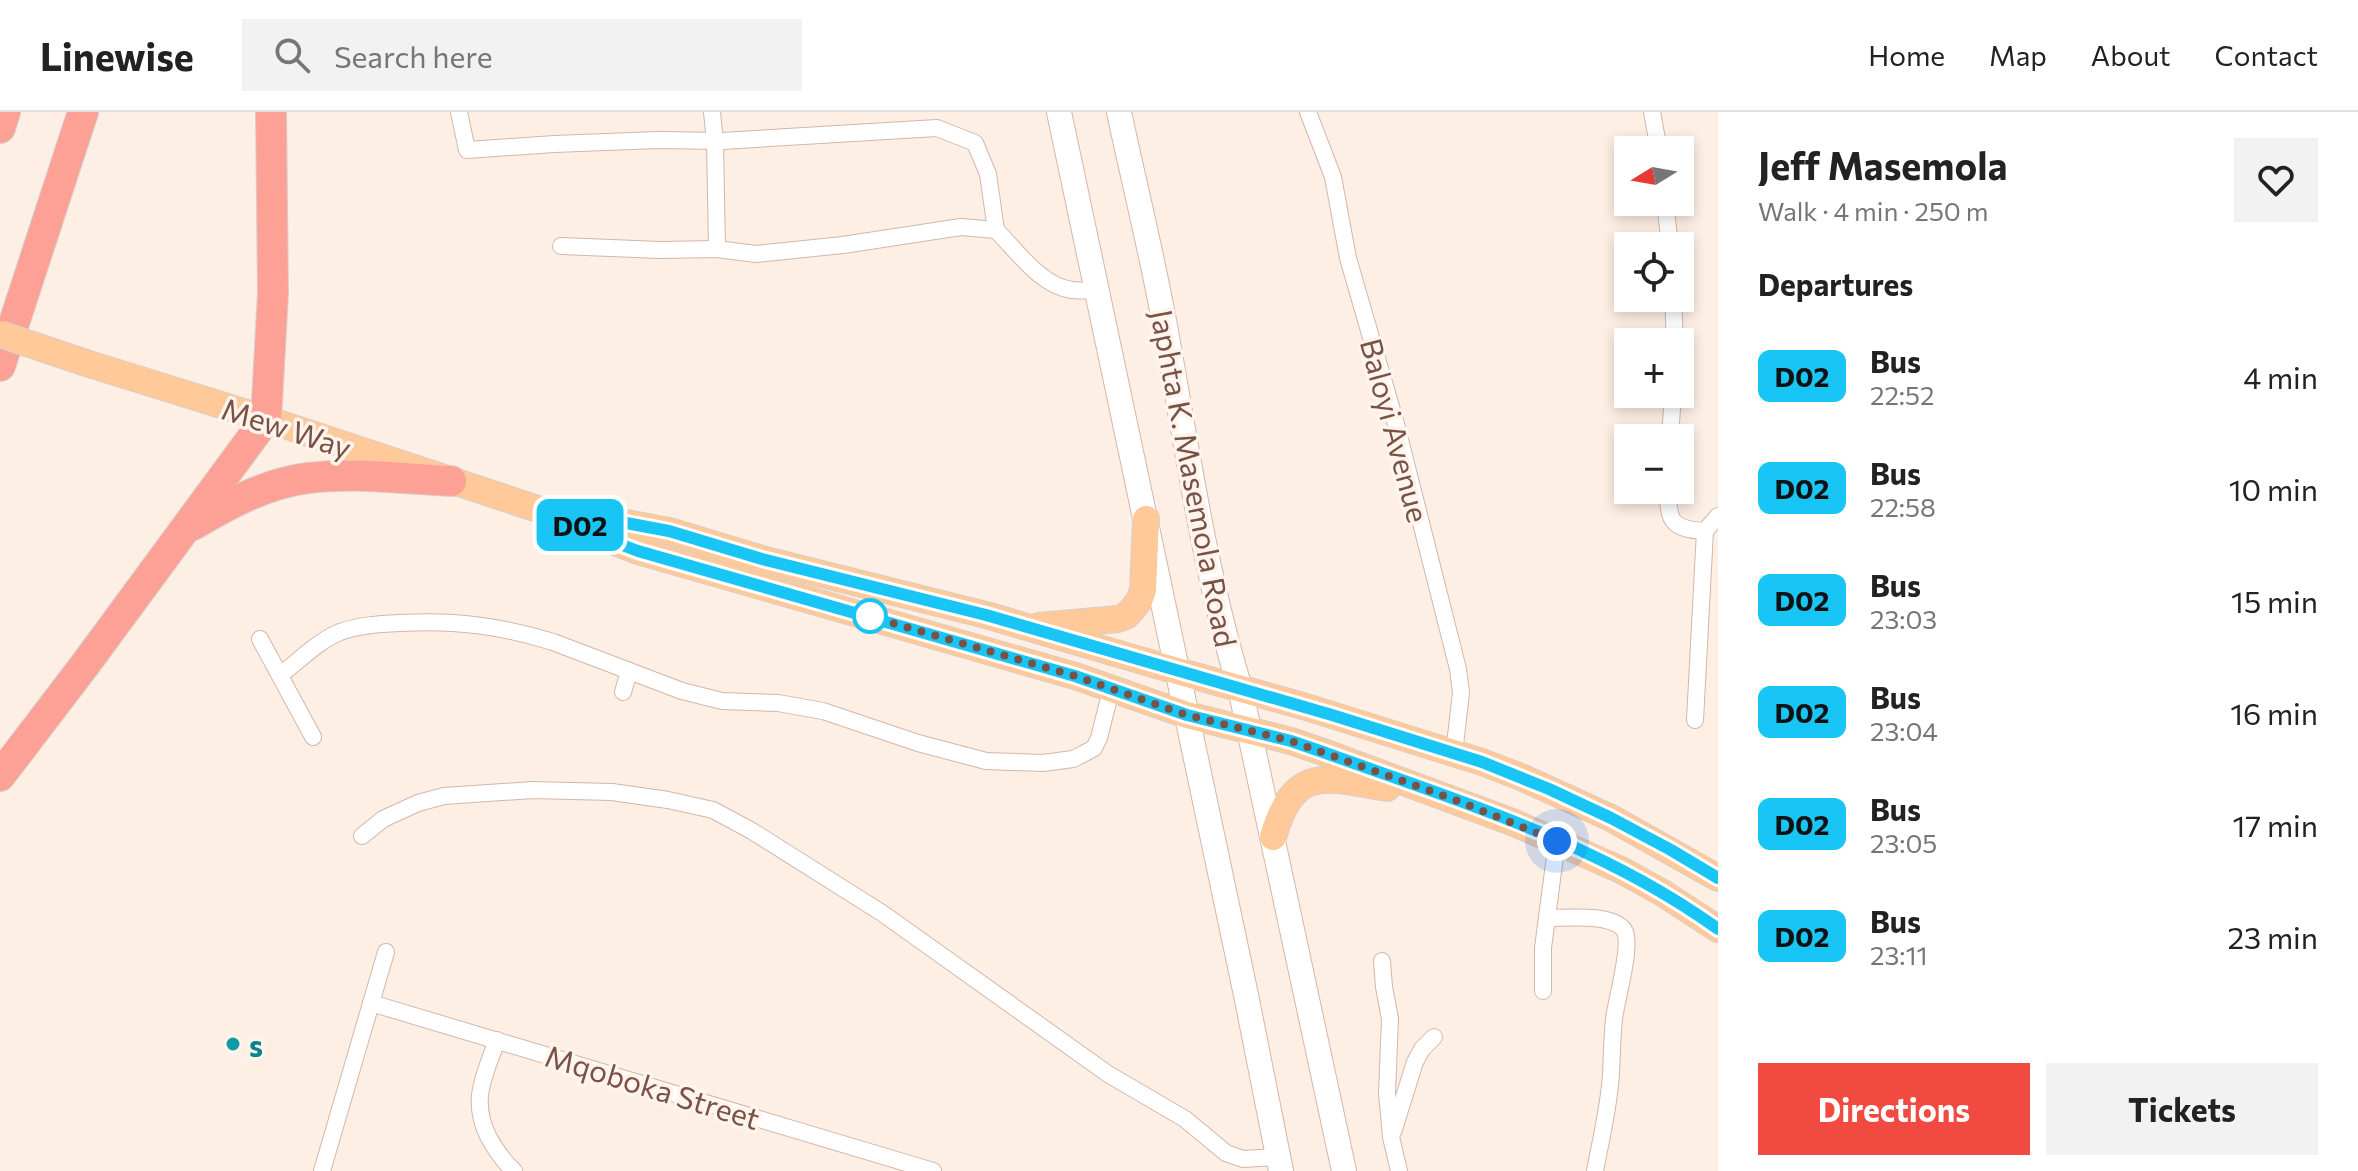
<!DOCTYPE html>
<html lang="en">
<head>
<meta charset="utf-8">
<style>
	:root { --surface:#fff; --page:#f2f2f2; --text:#222; --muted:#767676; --line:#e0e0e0; --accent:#f14a40 }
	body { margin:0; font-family:Commissioner,sans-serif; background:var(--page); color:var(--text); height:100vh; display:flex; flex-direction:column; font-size:30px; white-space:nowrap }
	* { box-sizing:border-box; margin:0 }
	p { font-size:26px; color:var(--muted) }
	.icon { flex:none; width:44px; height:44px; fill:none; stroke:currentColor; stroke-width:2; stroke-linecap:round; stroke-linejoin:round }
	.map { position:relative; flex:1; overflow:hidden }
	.side { display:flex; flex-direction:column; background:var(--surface); width:640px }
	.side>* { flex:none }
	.badge { padding:0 16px; border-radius:12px; font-size:28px; line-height:52px }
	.needle { width:52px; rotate:259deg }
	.tools { position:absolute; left:1614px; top:24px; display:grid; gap:16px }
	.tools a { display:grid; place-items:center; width:80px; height:80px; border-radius:0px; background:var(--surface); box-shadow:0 4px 12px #0003; font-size:40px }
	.you { position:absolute; width:40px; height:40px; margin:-20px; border:6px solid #fff; border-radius:50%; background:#1a73e8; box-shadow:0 0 0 12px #1a73e833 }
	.map>.badge { position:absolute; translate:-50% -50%; box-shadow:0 0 0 4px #fff }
	h2 { padding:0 40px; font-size:30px; line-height:72px }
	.round { display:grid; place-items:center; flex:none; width:84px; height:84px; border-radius:0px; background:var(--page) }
	.summary { display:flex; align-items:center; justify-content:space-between; height:136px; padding:0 40px }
	h1 { font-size:38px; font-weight:700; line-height:60px }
	.button { display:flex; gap:16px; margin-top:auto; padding:16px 40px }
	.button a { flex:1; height:92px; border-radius:0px; background:var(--accent); color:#fff; font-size:32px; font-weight:700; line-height:92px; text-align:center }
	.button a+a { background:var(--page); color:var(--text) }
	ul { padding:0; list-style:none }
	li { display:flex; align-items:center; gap:24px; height:112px; padding:0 40px }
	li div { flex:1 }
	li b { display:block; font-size:30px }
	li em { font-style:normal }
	li .badge { min-width:88px; font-weight:700; text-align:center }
	header { display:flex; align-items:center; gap:48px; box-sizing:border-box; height:112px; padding:0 40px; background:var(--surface); border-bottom:2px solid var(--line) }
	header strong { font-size:38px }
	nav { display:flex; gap:44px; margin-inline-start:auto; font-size:28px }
	.search { width:560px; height:72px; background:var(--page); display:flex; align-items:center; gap:20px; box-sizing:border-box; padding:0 28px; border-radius:0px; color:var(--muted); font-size:30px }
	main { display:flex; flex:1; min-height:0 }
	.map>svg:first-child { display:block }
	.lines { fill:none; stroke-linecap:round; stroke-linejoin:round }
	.street-casing { stroke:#d2b7ab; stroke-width:18 }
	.secondary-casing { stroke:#d6b5a9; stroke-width:26 }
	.primary-casing { stroke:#d9cecb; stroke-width:28 }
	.highway-casing { stroke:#d9cecb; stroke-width:32 }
	.street { stroke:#fff; stroke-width:16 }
	.secondary { stroke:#fff; stroke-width:24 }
	.primary { stroke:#ffc999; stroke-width:26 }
	.highway { stroke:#fda096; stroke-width:30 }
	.primary-bridge-casing { stroke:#d9cecb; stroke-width:28; stroke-linecap:butt }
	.primary-bridge { stroke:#ffc999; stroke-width:26 }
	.line-casing { stroke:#fff; stroke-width:18 }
	.line { stroke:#18c5f4; stroke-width:12 }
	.walk { stroke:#785147; stroke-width:8; stroke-dasharray:0 14.4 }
	.stop-dot { fill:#fff; stroke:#18c5f4; stroke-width:4 }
	.culture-dot { fill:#0f9aa8; stroke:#fff4eb; stroke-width:3 }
	.labels { text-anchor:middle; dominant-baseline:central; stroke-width:7; stroke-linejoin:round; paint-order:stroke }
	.street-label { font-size:30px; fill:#785147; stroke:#fff4eb }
	.culture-label { font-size:30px; font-weight:bold; fill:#0d838f; stroke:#fff4eb; text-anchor:start }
</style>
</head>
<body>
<header>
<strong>Linewise</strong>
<div class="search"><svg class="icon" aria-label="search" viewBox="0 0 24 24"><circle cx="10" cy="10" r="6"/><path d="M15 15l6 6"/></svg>Search here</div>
<nav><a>Home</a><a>Map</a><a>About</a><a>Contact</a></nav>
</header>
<main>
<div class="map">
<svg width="1718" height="1059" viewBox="0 0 1718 1059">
	<rect width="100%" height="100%" fill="#feefe4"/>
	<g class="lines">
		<defs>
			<g id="street">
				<path d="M 459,0 L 467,38 L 554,32 L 658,28 L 722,29 L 937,16 L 975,31 L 988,62 L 996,118"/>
				<path d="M 712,0 L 715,29 L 717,137"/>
				<path d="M 1308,0 L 1333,65 L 1348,146 L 1396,312 L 1458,557 L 1461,581 L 1454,641"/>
				<path d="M 1652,0 L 1659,38"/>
				<path d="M 1665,90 L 1670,134"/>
				<path d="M 561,134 L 660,138 L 717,137 L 756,142 L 843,133 L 961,115 L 996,118 C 1017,139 1041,174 1072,178 C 1080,179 1089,178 1098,178"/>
				<path d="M 1673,186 L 1675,230"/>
				<path d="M 1670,326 L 1673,282"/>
				<path d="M 1668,378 C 1668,410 1672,417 1705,419 L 1695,608"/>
				<path d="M 1705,419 L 1718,404"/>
				<path d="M 260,527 L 313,625"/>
				<path d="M 280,563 C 299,549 318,529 340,520 C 359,513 381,512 401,511 C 455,508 501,514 553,530 L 682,579 L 722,589 L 778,591 L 823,599 L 918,631 L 986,649 L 1043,651 L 1073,647 L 1083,642 L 1094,636 L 1099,626 L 1111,578"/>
				<path d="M 623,580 L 629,559"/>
				<path d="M 362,724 L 383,707 L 418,691 L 444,684 L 533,678 L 612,680 L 668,688 L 713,698 L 752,719 L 882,801 L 1108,962 L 1185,1007 L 1226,1041 L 1243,1047 L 1278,1045"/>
				<path d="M 1547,806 C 1565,806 1612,801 1624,818 C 1633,831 1616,889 1614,907 C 1612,926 1612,944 1611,962 C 1609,995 1601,1027 1595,1059"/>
				<path d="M 1382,849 L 1384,875 L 1390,907 L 1387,981 L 1391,1025 L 1399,1059"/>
				<path d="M 1543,879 L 1543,836 L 1557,729"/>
				<path d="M 371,891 L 933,1059"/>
				<path d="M 497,928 C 485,963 470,987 488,1024 C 495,1037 503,1049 514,1059"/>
				<path d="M 1393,1020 L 1415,950 L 1422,937 L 1434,925"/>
				<path d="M 322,1059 L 386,840"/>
			</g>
			<g id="secondary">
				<path d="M 1059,0 L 1246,883 L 1281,1059"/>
				<path d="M 1119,0 C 1134,71 1152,142 1165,214 C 1187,335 1204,458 1240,576 L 1344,1059"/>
			</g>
			<g id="primary">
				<path d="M 86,251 L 266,307 L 574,409 L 601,425 L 638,439 L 1075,564 L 1187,603 L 1291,629 L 1323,640 L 1512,710 L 1621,758 L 1661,780 L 1718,817"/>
				<path d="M 575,409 L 610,408 L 669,419 L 762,447 L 986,503 L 1177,559 L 1303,594 L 1482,650 L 1521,665 L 1611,706 L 1718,766"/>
				<path d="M 1039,514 L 1118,507 L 1126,504 L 1131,499 L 1139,489 L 1143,478 L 1146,407"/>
				<path d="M 1273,725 C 1294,653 1324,665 1387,676"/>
			</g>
			<g id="highway">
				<path d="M 0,16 L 5,0"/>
				<path d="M 0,254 L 83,0"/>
				<path d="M 193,413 C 228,392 267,371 308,366 C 354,360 404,367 451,369"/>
				<path d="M 0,664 L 84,554 L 266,307 L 273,181 L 271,0"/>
			</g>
		</defs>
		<!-- street casing -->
		<use href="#street" class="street-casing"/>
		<!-- secondary casing -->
		<use href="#secondary" class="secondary-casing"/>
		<!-- primary casing -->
		<use href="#primary" class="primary-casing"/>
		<!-- highway casing -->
		<use href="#highway" class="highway-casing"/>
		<!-- street -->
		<use href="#street" class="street"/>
		<!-- secondary -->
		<use href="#secondary" class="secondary"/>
		<!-- primary -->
		<use href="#primary" class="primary"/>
		<!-- highway -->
		<use href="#highway" class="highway"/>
		<defs>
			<path id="primary-bridge" d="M 0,222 L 86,251"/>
		</defs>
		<!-- primary-bridge casing -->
		<use href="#primary-bridge" class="primary-bridge-casing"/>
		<!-- primary-bridge -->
		<use href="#primary-bridge" class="primary-bridge"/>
	</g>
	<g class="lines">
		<defs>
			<path id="line" d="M 1718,766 L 1671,738 L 1611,706 L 1549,677 L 1482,650 L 1332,603 L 986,503 L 762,447 L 669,419 L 610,408 L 574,409 L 601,425 L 638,439 L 1075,564 L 1187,603 L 1291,629 L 1323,640 C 1458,689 1601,732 1718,817"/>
		</defs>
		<!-- line casing -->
		<use href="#line" class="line-casing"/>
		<!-- line -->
		<use href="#line" class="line"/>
		<!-- walk -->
		<path class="walk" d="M 870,504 L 868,504 L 1075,564 L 1187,603 L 1291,629 L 1453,687 L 1557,729"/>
	</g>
	<!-- markers -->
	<circle class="stop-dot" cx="870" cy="504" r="16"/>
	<circle class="culture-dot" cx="233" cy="932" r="8"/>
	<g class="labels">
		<!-- street labels -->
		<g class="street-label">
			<text transform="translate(287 315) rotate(18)">Mew Way</text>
			<text transform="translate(1396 318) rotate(75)">Baloyi Avenue</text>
			<text transform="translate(1195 366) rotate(79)">Japhta K. Masemola Road</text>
			<text transform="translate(653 974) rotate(17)">Mqoboka Street</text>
		</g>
		<!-- culture labels -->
		<g class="culture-label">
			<text x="249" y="932">s</text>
		</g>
	</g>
</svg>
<div class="tools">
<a><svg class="needle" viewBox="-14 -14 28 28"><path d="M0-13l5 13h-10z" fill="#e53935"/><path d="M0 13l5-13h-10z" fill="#767676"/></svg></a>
<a><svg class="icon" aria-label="locate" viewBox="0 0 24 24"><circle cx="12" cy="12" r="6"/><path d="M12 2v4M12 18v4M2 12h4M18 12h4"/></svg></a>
<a>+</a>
<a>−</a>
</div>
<div class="you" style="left:1557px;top:729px"></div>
<b class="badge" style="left:580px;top:413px;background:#18c5f4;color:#111">D02</b>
</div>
<section class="side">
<div class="summary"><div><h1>Jeff Masemola</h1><p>Walk · 4 min · 250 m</p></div><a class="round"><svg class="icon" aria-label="heart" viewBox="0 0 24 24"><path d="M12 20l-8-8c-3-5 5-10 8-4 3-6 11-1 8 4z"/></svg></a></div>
<h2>Departures</h2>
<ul>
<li><span class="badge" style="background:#18c5f4;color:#111">D02</span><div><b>Bus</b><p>22:52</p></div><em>4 min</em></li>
<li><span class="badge" style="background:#18c5f4;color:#111">D02</span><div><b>Bus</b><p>22:58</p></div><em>10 min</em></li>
<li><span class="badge" style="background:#18c5f4;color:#111">D02</span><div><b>Bus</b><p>23:03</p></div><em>15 min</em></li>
<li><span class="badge" style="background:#18c5f4;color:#111">D02</span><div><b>Bus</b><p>23:04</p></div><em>16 min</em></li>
<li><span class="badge" style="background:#18c5f4;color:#111">D02</span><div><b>Bus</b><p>23:05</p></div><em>17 min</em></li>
<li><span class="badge" style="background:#18c5f4;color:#111">D02</span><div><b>Bus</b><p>23:11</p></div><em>23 min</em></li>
</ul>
<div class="button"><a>Directions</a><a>Tickets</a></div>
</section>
</main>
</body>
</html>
